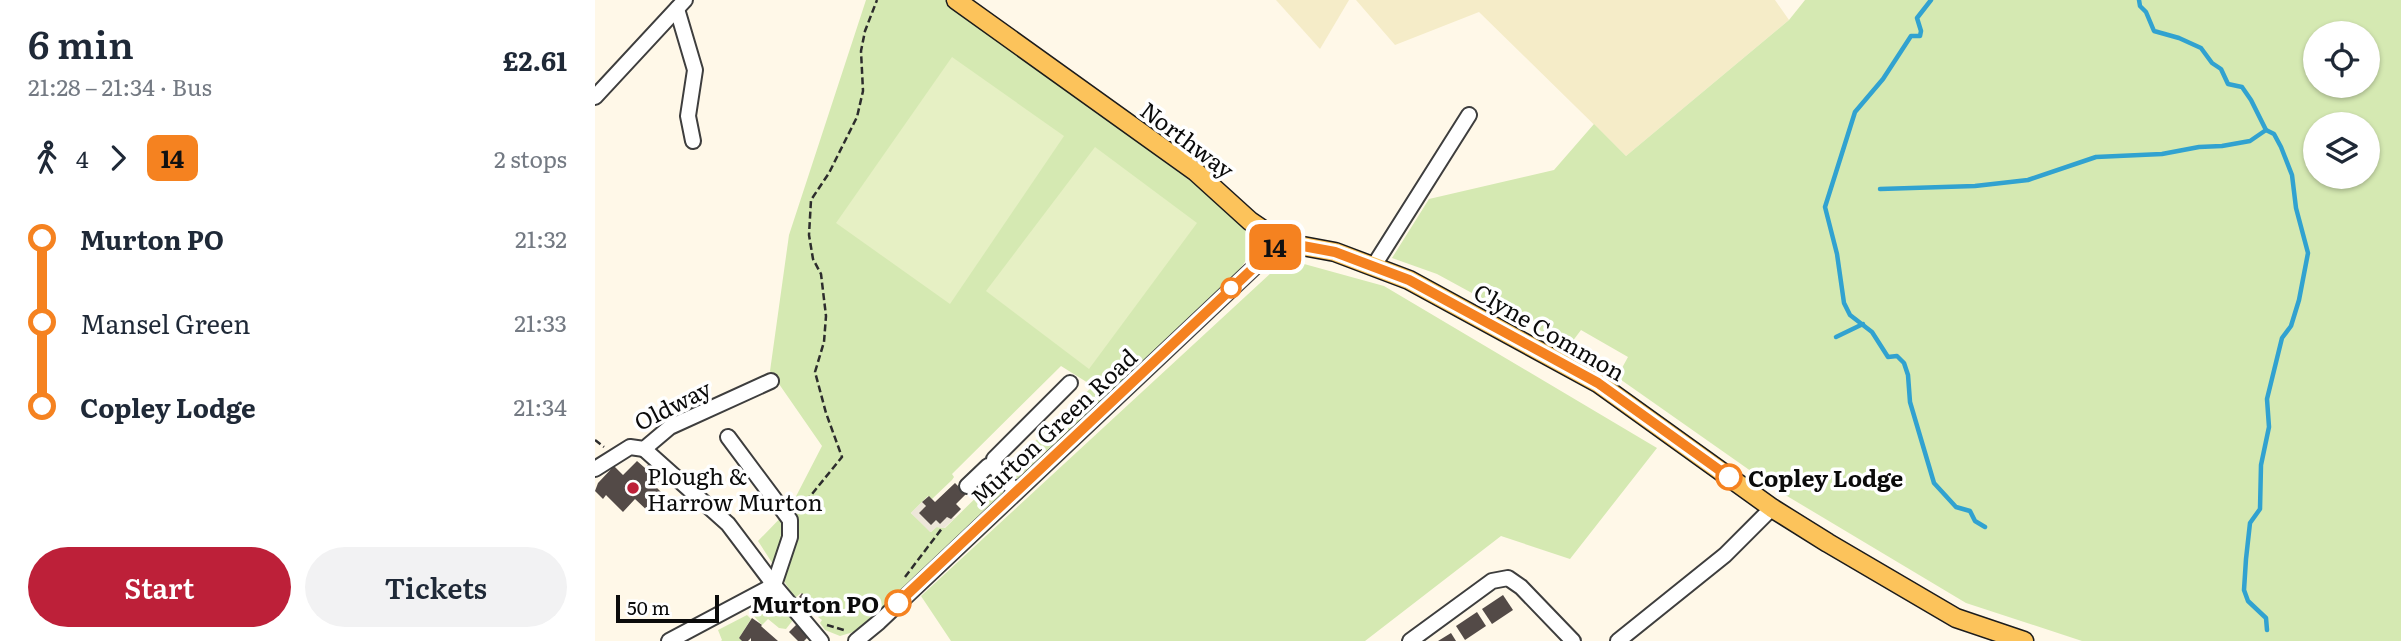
<!DOCTYPE html>
<html lang="en">
<head>
<meta charset="utf-8">
<style>
	:root { --surface:#fff; --page:#f2f2f3; --text:#1f2937; --muted:#747a83; --accent:#bd2039 }
	body { margin:0; font-family:Literata,serif; background:var(--page); color:var(--text); height:100vh; display:flex; flex-direction:column; font-size:26px; white-space:nowrap }
	* { box-sizing:border-box; margin:0 }
	p { font-size:23px; color:var(--muted) }
	.icon { flex:none; width:38px; height:38px; fill:none; stroke:currentColor; stroke-width:2; stroke-linecap:round; stroke-linejoin:round }
	.map { position:relative; flex:1; overflow:hidden }
	.drawer { display:flex; flex-direction:column; background:var(--surface); width:595px }
	.drawer>* { flex:none }
	.badge { padding:0 14px; border-radius:10px; font-size:24px; line-height:46px }
	.controls { position:absolute; left:1708px; top:21px; display:grid; gap:14px }
	.controls a { display:grid; place-items:center; width:77px; height:77px; border-radius:50%; background:var(--surface); box-shadow:0 2px 5px #0004; font-size:35px }
	.scale { position:absolute; left:21px; bottom:18px; width:103px; box-sizing:border-box; padding-left:7px; border:4px solid #0b0b0b; border-top:0; font-size:19px; line-height:24px; white-space:nowrap; color:#0b0b0b; -webkit-text-stroke:5px #fff; paint-order:stroke }
	.map>.badge { position:absolute; translate:-50% -50%; box-shadow:0 0 0 4px #fff }
	.legs { display:flex; align-items:center; gap:10px; height:77px; padding:0 28px; font-size:23px }
	.legs p { margin-inline-start:auto }
	.summary { display:flex; align-items:center; justify-content:space-between; height:119px; padding:0 28px }
	h1 { font-size:38px; font-weight:600; line-height:52px }
	.button { display:flex; gap:14px; margin-top:auto; padding:14px 28px }
	.button a { flex:1; height:80px; border-radius:42px; background:var(--accent); color:#fff; font-size:28px; font-weight:600; line-height:80px; text-align:center }
	.button a+a { background:var(--page); color:var(--text) }
	ul { padding:0 28px; list-style:none }
	li { display:flex; align-items:center; gap:24px; height:84px; font-size:26px }
	li i { display:grid; place-items:center; width:10px; height:100%; margin:0 9px; background:currentColor }
	li i::after { content:''; width:18px; height:18px; margin:-9px; border:5px solid; border-radius:50%; background:var(--surface) }
	li p { margin-inline-start:auto }
	li:first-child i { background:linear-gradient(#0000 50%,currentColor 0) }
	li:last-child i { background:linear-gradient(currentColor 50%,#0000 0) }
	main { display:flex; flex:1; min-height:0 }
	.map>svg:first-child { display:block }
	.farmland { fill:#f5ecc8 }
	.green { fill:#d5e9b2; fill-rule:evenodd }
	.pitch { fill:#e6f0c4 }
	.plaza { fill:#ede6d9 }
	.lines { fill:none; stroke-linecap:round; stroke-linejoin:round }
	.stream { stroke:#31a2d0; stroke-width:4.5 }
	.building { fill:#534a47 }
	.minor-casing { stroke:#3e3e3e; stroke-width:18 }
	.major-casing { stroke:#1c1c1c; stroke-width:21 }
	.path { stroke:#2d2d2d; stroke-width:2.5; stroke-dasharray:7 3.5; stroke-linecap:butt }
	.minor { stroke:#fff; stroke-width:14 }
	.major { stroke:#fcc35b; stroke-width:18 }
	.line-1-casing { stroke:#fff; stroke-width:16 }
	.line-1 { stroke:#f58220; stroke-width:10 }
	.stop-1-dot { fill:#fff; stroke:#f58220; stroke-width:3.5 }
	.poi-dot { fill:#bd2039; stroke:#fff; stroke-width:2.5 }
	.labels { text-anchor:middle; dominant-baseline:central; stroke-width:7; stroke-linejoin:round; paint-order:stroke }
	.street-label { font-size:23px; fill:#0b0b0b; stroke:#fff }
	.poi-label { font-size:23px; fill:#0b0b0b; stroke:#fff; text-anchor:start }
	.stop-label { font-size:23px; font-weight:bold; fill:#0b0b0b; stroke:#fff; text-anchor:start }
</style>
</head>
<body>
<main>
<section class="drawer">
<div class="summary"><div><h1>6 min</h1><p>21:28 – 21:34 · Bus</p></div><b>£2.61</b></div>
<div class="legs"><svg class="icon" aria-label="walk" viewBox="0 0 24 24"><circle cx="13" cy="4" r="2"/><path d="M13 8l-2 6 4 7M11 14l-3 7M7 12l3-4h3l4 4"/></svg>4<svg class="icon" aria-label="forward" viewBox="0 0 24 24"><path d="M9 5l7 7-7 7"/></svg><b class="badge" style="background:#f58220;color:#111">14</b><p>2 stops</p></div>
<ul>
<li><i style="color:#f58220"></i><b>Murton PO</b><p>21:32</p></li>
<li><i style="color:#f58220"></i><span>Mansel Green</span><p>21:33</p></li>
<li><i style="color:#f58220"></i><b>Copley Lodge</b><p>21:34</p></li>
</ul>
<div class="button"><a>Start</a><a>Tickets</a></div>
</section>
<div class="map">
<svg width="1806" height="641" viewBox="0 0 1806 641">
	<rect width="100%" height="100%" fill="#fff8e8"/>
	<!-- farmland -->
	<g class="farmland">
		<path d="M 681,0 L 754,0 L 725,49 Z"/>
		<path d="M 761,0 L 1180,0 L 1194,20 L 1031,156 L 884,12 L 800,45 Z"/>
	</g>
	<!-- green -->
	<g class="green">
		<path d="M 271,0 L 350,0 L 601,185 L 653,230 L 660,239 L 660,247 L 645,269 L 421,484 L 409,471 L 498,386 L 466,366 L 357,474 L 359,477 L 357,480 L 337,499 L 333,496 L 316,513 L 336,532 L 341,527 L 350,528 L 402,477 L 415,491 L 265,630 L 245,636 L 230,630 L 225,623 L 227,620 L 223,617 L 227,612 L 206,593 L 200,598 L 163,541 L 195,508 L 227,446 L 175,371 L 194,235 Z"/>
		<path d="M 1210,0 L 1806,0 L 1806,641 L 1487,641 L 1371,603 L 1187,493 L 1022,377 L 1033,357 L 986,330 L 974,346 L 842,274 L 797,258 L 834,199 L 959,170 L 999,124 L 1031,156 L 1194,20 ZM 1720,33 L 1773,33 L 1773,86 L 1720,86 ZM 1720,124 L 1773,124 L 1773,177 L 1720,177 Z"/>
		<path d="M 691,259 L 789,286 L 1062,448 L 975,559 L 906,536 L 770,641 L 356,641 L 326,596 Z"/>
		<path d="M 164,608 L 173,617 L 190,612 L 198,620 L 191,629 L 184,628 L 173,619 L 167,625 L 157,614 Z"/>
		<path d="M 152,615 L 156,619 L 144,638 L 147,641 L 126,641 L 127,640 L 123,630 Z"/>
	</g>
	<!-- pitch -->
	<g class="pitch">
		<path d="M 357,57 L 469,136 L 355,304 L 241,223 Z"/>
		<path d="M 500,147 L 602,223 L 494,369 L 391,291 Z"/>
	</g>
	<!-- plaza -->
	<path class="plaza" d="M 327,502 L 345,524 L 352,517 L 360,518 L 349,528 L 342,527 L 335,532 L 316,513 Z"/>
	<g class="lines">
		<!-- stream -->
		<g class="stream">
			<path d="M 1336,0 L 1322,18 L 1326,31 L 1325,36 L 1316,36 L 1288,79 L 1260,112 L 1230,207 L 1242,254 L 1249,303 L 1255,315 L 1277,332 L 1293,357 L 1302,356 L 1309,363 L 1313,375 L 1315,402 L 1339,483 L 1361,507 L 1375,511 L 1380,521 L 1390,527"/>
			<path d="M 1544,0 L 1545,6 L 1551,12 L 1559,31 L 1584,38 L 1606,48 L 1617,63 L 1626,69 L 1633,84 L 1647,87 L 1656,100 L 1671,130 L 1679,134 L 1686,147 L 1697,175 L 1701,208 L 1713,253 L 1704,300 L 1696,326 L 1687,338 L 1672,399 L 1674,427 L 1666,465 L 1665,509 L 1655,523 L 1651,559 L 1649,590 L 1653,601 L 1671,618 L 1672,630"/>
			<path d="M 1285,189 L 1380,186 L 1433,180 L 1501,157 L 1567,154 L 1604,147 L 1627,146 L 1655,141 L 1671,130"/>
			<path d="M 1241,337 L 1268,324"/>
		</g>
	</g>
	<!-- building -->
	<g class="building">
		<path d="M 42,461 L 50,468 L 53,465 L 64,476 L 61,479 L 64,482 L 60,486 L 77,503 L 68,511 L 63,507 L 56,514 L 40,499 L 28,512 L 11,495 L 8,499 L 0,491 L 3,483 L 19,466 L 28,475 Z"/>
		<path d="M 360,483 L 371,494 L 361,504 L 366,509 L 356,519 L 352,517 L 345,524 L 341,520 L 336,525 L 324,513 L 331,506 L 327,502 L 334,496 L 340,502 Z"/>
		<path d="M 207,593 L 215,601 L 211,604 L 204,597 Z"/>
		<path d="M 908,595 L 918,610 L 897,624 L 887,609 Z"/>
		<path d="M 882,612 L 891,626 L 870,640 L 861,626 Z"/>
		<path d="M 157,618 L 167,625 L 166,626 L 183,641 L 156,641 L 156,638 L 153,641 L 147,641 L 144,638 Z"/>
		<path d="M 203,623 L 215,635 L 209,641 L 203,641 L 194,632 Z"/>
		<path d="M 856,633 L 861,641 L 843,641 Z"/>
	</g>
	<g class="lines">
		<defs>
			<g id="minor">
				<path d="M 82,9 L 100,70 L 93,116 L 98,141"/>
				<path d="M 0,97 L 90,0"/>
				<path d="M 778,267 L 874,115"/>
				<path d="M 49,449 L 133,524 L 179,585 L 226,641"/>
				<path d="M 399,467 L 399,459 L 475,383"/>
				<path d="M 399,467 L 421,492"/>
				<path d="M 0,469 L 35,447 L 49,449 L 75,427 L 176,381"/>
				<path d="M 372,486 L 393,466 L 399,467"/>
				<path d="M 74,641 L 179,585 L 195,537 L 195,520 L 133,437"/>
				<path d="M 261,641 L 284,622 L 686,242"/>
				<path d="M 815,641 L 897,581 L 913,578 L 926,587 L 978,641"/>
				<path d="M 1023,641 L 1130,555 L 1177,508"/>
			</g>
			<path id="major" d="M 361,0 L 601,172 L 655,221 L 686,242 L 740,252 L 814,280 L 1003,383 L 1177,508 L 1233,543 L 1361,618 L 1429,641"/>
		</defs>
		<!-- minor casing -->
		<use href="#minor" class="minor-casing"/>
		<!-- major casing -->
		<use href="#major" class="major-casing"/>
		<!-- path -->
		<g class="path">
			<path d="M 0,440 L 9,447"/>
			<path d="M 204,510 L 247,457 L 231,413 L 220,372 L 229,342 L 231,316 L 226,274 L 218,259 L 214,235 L 216,200 L 234,173 L 262,117 L 268,91 L 266,51 L 270,31 L 282,0"/>
			<path d="M 310,577 L 348,527"/>
			<path d="M 232,625 L 252,631"/>
		</g>
		<!-- minor -->
		<use href="#minor" class="minor"/>
		<!-- major -->
		<use href="#major" class="major"/>
	</g>
	<g class="lines">
		<defs>
			<path id="line-1" d="M 303,603 L 686,242 L 740,252 L 814,280 L 1003,383 L 1134,477"/>
		</defs>
		<!-- line-1 casing -->
		<use href="#line-1" class="line-1-casing"/>
		<!-- line-1 -->
		<use href="#line-1" class="line-1"/>
	</g>
	<!-- markers -->
	<g class="stop-1-dot">
		<circle cx="636" cy="288" r="9"/>
		<circle cx="1134" cy="477" r="12"/>
		<circle cx="303" cy="603" r="12"/>
	</g>
	<circle class="poi-dot" cx="38" cy="488" r="7"/>
	<g class="labels">
		<!-- street labels -->
		<g class="street-label">
			<text transform="translate(593 139) rotate(37)">Northway</text>
			<text transform="translate(955 331) rotate(30)">Clyne Common</text>
			<text transform="translate(77 404) rotate(-27)">Oldway</text>
			<text transform="translate(458 426) rotate(-43)">Murton Green Road</text>
		</g>
		<!-- poi labels -->
		<g class="poi-label">
			<text x="52" y="475">Plough &amp;<tspan x="52" dy="26">Harrow Murton</tspan></text>
		</g>
		<!-- stop labels -->
		<g class="stop-label">
			<text x="1153" y="477">Copley Lodge</text>
			<text x="284" y="603" text-anchor="end">Murton PO</text>
		</g>
	</g>
</svg>
<div class="controls">
<a><svg class="icon" aria-label="locate" viewBox="0 0 24 24"><circle cx="12" cy="12" r="6"/><path d="M12 2v4M12 18v4M2 12h4M18 12h4"/></svg></a>
<a><svg class="icon" aria-label="layers" viewBox="0 0 24 24"><path d="M12 4l9 5-9 5-9-5zM3 14l9 5 9-5"/></svg></a>
</div>
<div class="scale">50 m</div>
<b class="badge" style="left:680px;top:247px;background:#f58220;color:#111">14</b>
</div>
</main>
</body>
</html>
